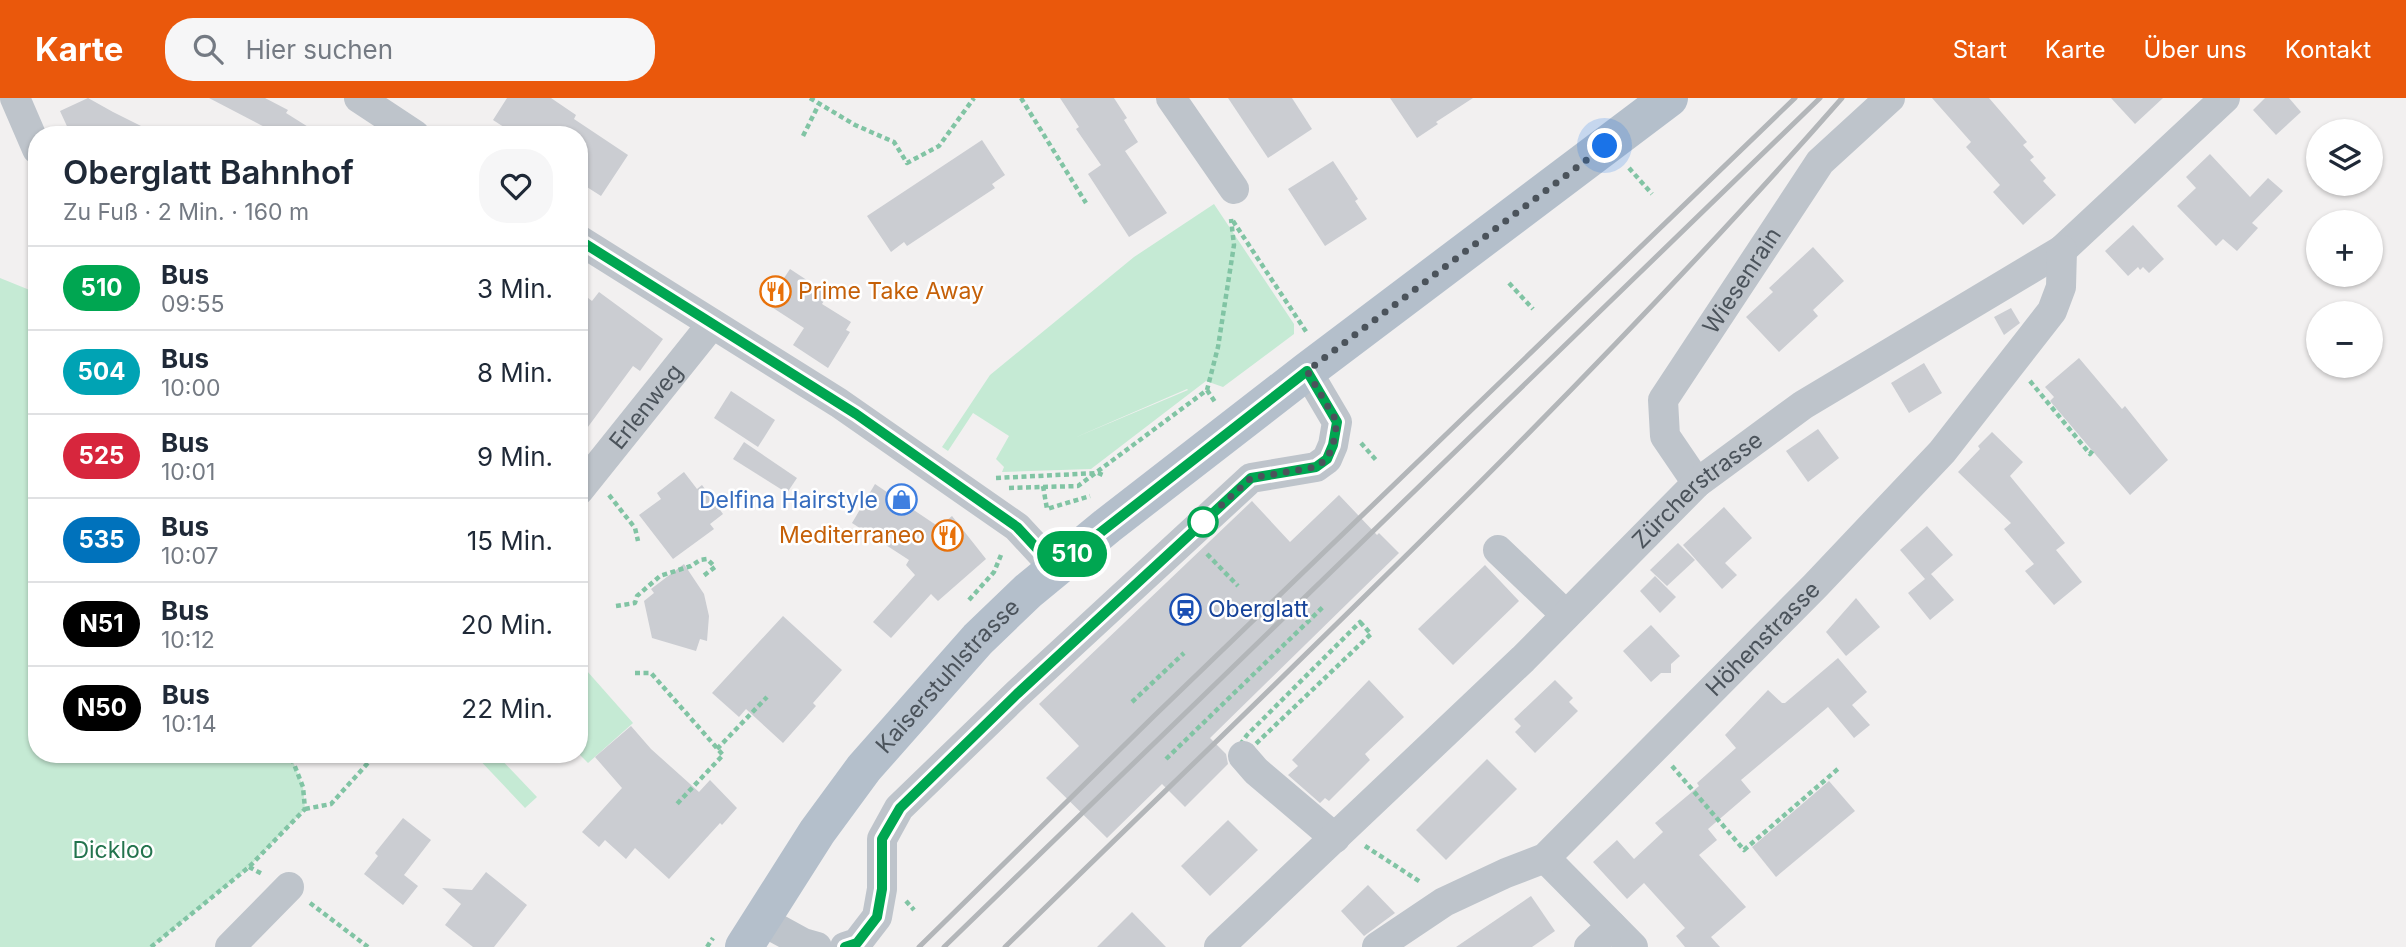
<!DOCTYPE html>
<html lang="de">
<head>
<meta charset="utf-8">
<style>
	:root { --surface:#fff; --page:#f6f6f7; --text:#1f2937; --muted:#747a83; --line:#e0e1e3; --accent:#ea580c }
	body { margin:0; font-family:Inter,sans-serif; background:var(--page); color:var(--text); height:100vh; display:flex; flex-direction:column; font-size:26px; white-space:nowrap }
	* { box-sizing:border-box; margin:0 }
	p { font-size:23px; color:var(--muted) }
	.icon { flex:none; width:38px; height:38px; fill:none; stroke:currentColor; stroke-width:2; stroke-linecap:round; stroke-linejoin:round }
	.map { position:relative; flex:1; overflow:hidden }
	.panel { position:absolute; left:28px; top:28px; width:560px; height:637px; display:flex; flex-direction:column; background:var(--surface); border-radius:28px; box-shadow:0 2px 5px #0004 }
	.panel>* { flex:none }
	.badge { padding:0 14px; border-radius:23px; font-size:24px; line-height:46px }
	.tools { position:absolute; left:2306px; top:21px; display:grid; gap:14px }
	.tools a { display:grid; place-items:center; width:77px; height:77px; border-radius:50%; background:var(--surface); box-shadow:0 2px 5px #0004; font-size:35px }
	.you { position:absolute; width:35px; height:35px; margin:-18px; border:5px solid #fff; border-radius:50%; background:#1a73e8; box-shadow:0 0 0 10px #1a73e833 }
	.map>.badge { position:absolute; translate:-50% -50%; box-shadow:0 0 0 4px #fff }
	.round { display:grid; place-items:center; flex:none; width:74px; height:74px; border-radius:28px; background:var(--page) }
	.headline { display:flex; align-items:center; justify-content:space-between; height:119px; padding:0 35px }
	h1 { font-size:33px; font-weight:600; line-height:52px }
	ul { padding:0; list-style:none }
	li { display:flex; align-items:center; gap:21px; height:84px; padding:0 35px; border-top:2px solid var(--line) }
	li div { flex:1 }
	li b { display:block; font-size:26px }
	li em { font-style:normal }
	li .badge { min-width:77px; font-weight:700; text-align:center }
	header { display:flex; align-items:center; gap:42px; box-sizing:border-box; height:98px; padding:0 35px; background:var(--accent); color:#fff }
	header strong { font-size:33px }
	nav { display:flex; gap:38px; margin-inline-start:auto; font-size:24px }
	.search { width:490px; height:63px; background:var(--page); display:flex; align-items:center; gap:18px; box-sizing:border-box; padding:0 24px; border-radius:28px; color:var(--muted); font-size:26px }
	.map>svg:first-child { display:block }
	.green { fill:#c5ead4; fill-rule:evenodd }
	.building { fill:#cbcdd2 }
	.lines { fill:none; stroke-linecap:round; stroke-linejoin:round }
	.path { stroke:#81c4a4; stroke-width:4.5; stroke-dasharray:5 3.5; stroke-linecap:butt }
	.minor { stroke:#bec4cb; stroke-width:30 }
	.major { stroke:#b4bfcb; stroke-width:38 }
	.rail { stroke:#b3b6b9; stroke-width:5 }
	.line-casing { stroke:#fff; stroke-width:16 }
	.line { stroke:#00a651; stroke-width:10 }
	.walk { stroke:#4b535b; stroke-width:7; stroke-dasharray:0 12.6 }
	.stop-dot { fill:#fff; stroke:#00a651; stroke-width:3.5 }
	.labels { text-anchor:middle; dominant-baseline:central; stroke-width:5; stroke-linejoin:round; paint-order:stroke }
	.street-label { font-size:23px; fill:#4b535b; stroke:#fff }
	.food-label { font-size:23px; fill:#c56008; stroke:#fff; text-anchor:start }
	.shop-label { font-size:23px; fill:#366cbe; stroke:#fff; text-anchor:end }
	.transit-label { font-size:23px; fill:#164399; stroke:#fff; text-anchor:start }
	.park-label { font-size:23px; fill:#24744e; stroke:#fff }
</style>
</head>
<body>
<header>
<strong>Karte</strong>
<div class="search"><svg class="icon" aria-label="search" viewBox="0 0 24 24"><circle cx="10" cy="10" r="6"/><path d="M15 15l6 6"/></svg>Hier suchen</div>
<nav><a>Start</a><a>Karte</a><a>Über uns</a><a>Kontakt</a></nav>
</header>
<div class="map">
<svg width="2406" height="849" viewBox="0 0 2406 849">
	<rect width="100%" height="100%" fill="#f2f0f0"/>
	<!-- green -->
	<g class="green">
		<path d="M 1214,106 L 1294,226 L 1294,236 L 1223,289 L 1206,283 L 1091,371 L 1002,374 L 1004,369 L 996,361 L 1009,338 L 973,315 L 948,353 L 942,349 L 990,277 L 1134,159 ZM 1188,292 L 1074,340 L 1187,291 Z"/>
		<path d="M 0,180 L 37,195 L 37,656 L 290,656 L 303,689 L 305,711 L 249,769 L 151,849 L 0,849 Z"/>
		<path d="M 579,564 L 633,625 L 588,665 L 579,656 Z"/>
		<path d="M 474,656 L 496,656 L 537,699 L 525,710 Z"/>
	</g>
	<!-- building -->
	<g class="building">
		<path d="M 88,0 L 113,14 L 159,37 L 71,37 L 60,13 Z"/>
		<path d="M 209,0 L 265,0 L 288,12 L 286,15 L 321,37 L 280,37 Z"/>
		<path d="M 507,0 L 551,0 L 576,17 L 574,21 L 628,57 L 601,98 L 579,84 L 579,37 L 516,37 L 493,22 Z"/>
		<path d="M 1060,0 L 1114,0 L 1127,20 L 1124,22 L 1138,44 L 1125,53 L 1167,115 L 1129,139 L 1088,76 L 1101,67 L 1076,31 L 1079,29 Z"/>
		<path d="M 1228,0 L 1292,0 L 1312,31 L 1268,60 Z"/>
		<path d="M 1390,0 L 1473,0 L 1436,24 L 1438,26 L 1417,40 Z"/>
		<path d="M 1932,0 L 1989,0 L 2027,44 L 2023,47 L 2034,59 L 2030,62 L 2046,80 L 2043,83 L 2056,97 L 2023,127 L 1993,94 L 2000,87 L 1966,49 L 1971,44 Z"/>
		<path d="M 2111,0 L 2163,0 L 2135,26 Z"/>
		<path d="M 2265,0 L 2289,0 L 2301,14 L 2276,37 L 2253,12 Z"/>
		<path d="M 982,42 L 1005,77 L 992,86 L 995,90 L 907,148 L 904,144 L 891,154 L 867,118 Z"/>
		<path d="M 2210,56 L 2250,99 L 2268,80 L 2283,93 L 2252,125 L 2258,130 L 2237,153 L 2223,141 L 2216,148 L 2177,108 L 2196,90 L 2186,79 Z"/>
		<path d="M 1333,63 L 1358,101 L 1355,103 L 1367,121 L 1325,148 L 1288,91 Z"/>
		<path d="M 2133,127 L 2164,161 L 2149,175 L 2143,169 L 2140,172 L 2138,169 L 2128,178 L 2105,153 Z"/>
		<path d="M 1813,149 L 1844,183 L 1813,212 L 1818,218 L 1779,254 L 1746,219 L 1773,194 L 1769,190 Z"/>
		<path d="M 790,171 L 828,196 L 822,206 L 851,224 L 846,232 L 850,234 L 828,270 L 793,247 L 804,230 L 767,206 Z"/>
		<path d="M 579,193 L 592,203 L 599,194 L 663,241 L 640,273 L 633,268 L 579,341 Z"/>
		<path d="M 2011,210 L 2020,225 L 2004,237 L 1994,219 Z"/>
		<path d="M 2079,260 L 2122,311 L 2125,308 L 2168,362 L 2130,397 L 2050,303 L 2054,299 L 2045,289 Z"/>
		<path d="M 1924,265 L 1942,295 L 1909,315 L 1891,285 Z"/>
		<path d="M 731,293 L 775,322 L 758,349 L 714,320 Z"/>
		<path d="M 1818,331 L 1839,360 L 1808,384 L 1786,353 Z"/>
		<path d="M 1992,334 L 2023,364 L 2010,378 L 2065,445 L 2056,452 L 2082,484 L 2054,507 L 2025,473 L 2034,466 L 2004,431 L 2011,425 L 1958,374 L 1980,351 L 1978,348 Z"/>
		<path d="M 744,344 L 797,380 L 787,395 L 733,361 Z"/>
		<path d="M 684,374 L 697,391 L 702,387 L 723,416 L 710,426 L 714,431 L 673,461 L 639,417 L 661,401 L 657,395 Z"/>
		<path d="M 875,386 L 939,429 L 952,418 L 986,461 L 938,503 L 931,496 L 891,540 L 873,524 L 915,477 L 906,467 L 909,462 L 852,425 Z"/>
		<path d="M 1339,397 L 1377,437 L 1379,435 L 1399,455 L 1210,640 L 1226,656 L 1228,666 L 1185,709 L 1162,686 L 1107,740 L 1046,680 L 1079,648 L 1039,606 L 1252,403 L 1290,444 Z"/>
		<path d="M 1724,409 L 1752,440 L 1725,465 L 1737,477 L 1722,491 L 1683,447 Z"/>
		<path d="M 1927,428 L 1953,457 L 1931,476 L 1954,502 L 1930,522 L 1908,495 L 1925,481 L 1900,452 Z"/>
		<path d="M 1678,445 L 1695,462 L 1667,488 L 1650,472 Z"/>
		<path d="M 684,466 L 704,496 L 709,518 L 707,543 L 700,541 L 696,553 L 652,540 L 644,503 L 654,495 L 651,491 Z"/>
		<path d="M 1485,467 L 1519,503 L 1453,567 L 1418,531 Z"/>
		<path d="M 1655,478 L 1676,499 L 1660,515 L 1640,493 Z"/>
		<path d="M 1856,500 L 1880,529 L 1846,558 L 1826,534 Z"/>
		<path d="M 783,518 L 842,572 L 813,605 L 816,608 L 783,645 L 746,611 L 739,619 L 712,595 Z"/>
		<path d="M 1651,527 L 1680,558 L 1671,566 L 1671,575 L 1661,575 L 1651,584 L 1623,553 Z"/>
		<path d="M 1838,560 L 1867,594 L 1852,607 L 1870,627 L 1854,640 L 1828,609 L 1741,682 L 1751,694 L 1708,731 L 1717,742 L 1699,757 L 1746,809 L 1711,839 L 1720,849 L 1685,849 L 1676,838 L 1685,830 L 1644,785 L 1627,801 L 1593,764 L 1617,742 L 1634,761 L 1663,734 L 1655,725 L 1699,688 L 1697,685 L 1736,650 L 1725,637 L 1768,592 L 1782,605 L 1785,605 Z"/>
		<path d="M 1369,582 L 1404,619 L 1365,656 L 1370,662 L 1329,703 L 1325,700 L 1320,705 L 1288,677 L 1298,668 L 1292,662 Z"/>
		<path d="M 1555,582 L 1573,600 L 1569,604 L 1578,613 L 1535,655 L 1515,634 L 1521,628 L 1514,621 Z"/>
		<path d="M 631,628 L 651,651 L 699,694 L 710,682 L 737,710 L 722,727 L 720,725 L 669,781 L 635,750 L 626,761 L 605,742 L 599,749 L 582,734 L 622,690 L 595,659 Z"/>
		<path d="M 1487,661 L 1517,691 L 1446,762 L 1416,732 Z"/>
		<path d="M 1829,683 L 1855,713 L 1776,779 L 1752,749 Z"/>
		<path d="M 403,720 L 431,742 L 404,777 L 418,788 L 403,807 L 364,776 L 378,758 L 375,755 Z"/>
		<path d="M 1228,722 L 1258,752 L 1210,798 L 1181,768 Z"/>
		<path d="M 486,774 L 527,807 L 494,849 L 473,849 L 445,827 L 461,806 L 442,790 L 472,792 Z"/>
		<path d="M 1368,787 L 1395,815 L 1364,838 L 1341,813 Z"/>
		<path d="M 1531,798 L 1555,833 L 1532,849 L 1456,849 Z"/>
		<path d="M 1132,814 L 1166,849 L 1097,849 Z"/>
	</g>
	<g class="lines">
		<!-- path -->
		<g class="path">
			<path d="M 810,0 L 855,27 L 894,44 L 907,65 L 939,48 L 974,0"/>
			<path d="M 1021,0 L 1086,105"/>
			<path d="M 803,38 L 819,6"/>
			<path d="M 1629,70 L 1652,96"/>
			<path d="M 1233,123 L 1307,235"/>
			<path d="M 1509,185 L 1533,211"/>
			<path d="M 2030,283 L 2090,356 L 2093,352"/>
			<path d="M 1207,292 L 1215,304"/>
			<path d="M 1361,345 L 1376,362"/>
			<path d="M 996,380 L 1098,375 L 1103,377"/>
			<path d="M 1043,388 L 1047,411 L 1090,398"/>
			<path d="M 1009,390 L 1078,388 L 1207,292 L 1218,249 L 1234,147 L 1231,121"/>
			<path d="M 609,397 L 635,430 L 638,443"/>
			<path d="M 1207,456 L 1238,488"/>
			<path d="M 969,502 L 994,474 L 1001,457"/>
			<path d="M 616,508 L 635,505 L 637,498 L 660,478 L 691,468 L 700,462 L 707,461 L 715,469 L 702,479"/>
			<path d="M 1360,524 L 1371,536 L 1243,658 L 1242,644 L 1247,637 Z"/>
			<path d="M 635,575 L 651,575 L 723,657 L 675,708"/>
			<path d="M 1132,604 L 1184,555"/>
			<path d="M 717,651 L 767,599"/>
			<path d="M 1166,661 L 1323,509"/>
			<path d="M 1672,668 L 1744,752 L 1839,670"/>
			<path d="M 305,711 L 331,706 L 376,656"/>
			<path d="M 1365,748 L 1422,785"/>
			<path d="M 249,769 L 264,777"/>
			<path d="M 906,803 L 914,812"/>
			<path d="M 310,805 L 368,849"/>
			<path d="M 151,849 L 249,769 L 305,711 L 303,689 L 290,656"/>
			<path d="M 707,849 L 713,840"/>
		</g>
		<!-- minor -->
		<g class="minor">
			<path d="M 15,0 L 37,51"/>
			<path d="M 359,0 L 415,37"/>
			<path d="M 1171,0 L 1234,91"/>
			<path d="M 579,142 L 839,305 L 1017,429 L 1055,470"/>
			<path id="s1" d="M 1697,385 L 1665,338 L 1663,302 L 1820,64 L 1890,0"/>
			<path id="s2" d="M 579,392 L 712,226"/>
			<path d="M 1498,452 L 1566,517"/>
			<path d="M 1243,658 L 1256,673 L 1335,740"/>
			<path d="M 1545,760 L 1633,849"/>
			<path d="M 761,822 L 803,845 L 817,849"/>
			<path d="M 230,849 L 289,789"/>
			<path d="M 845,849 L 857,845 L 877,819 L 882,791 L 882,741 L 899,710 L 1017,596 L 1251,380 L 1316,369 L 1327,361 L 1333,347 L 1337,324 L 1307,273"/>
			<path id="s3" d="M 1219,849 L 1523,561 L 1697,385 L 1803,307 L 2062,152 L 2225,0"/>
			<path id="s4" d="M 1377,849 L 1444,804 L 1506,775 L 1545,760 L 1815,488 L 1942,354 L 2052,213 L 2061,189 L 2062,152"/>
			<path d="M 1589,849 L 1612,828"/>
		</g>
		<!-- major -->
		<path class="major" id="s5" d="M 744,849 L 817,734 L 864,670 L 978,541 L 1028,493 L 1107,428 L 1307,273 L 1669,0"/>
		<!-- rail -->
		<g class="rail">
			<path d="M 919,849 L 1154,618 L 1795,0"/>
			<path d="M 944,849 L 1820,0"/>
			<path d="M 1005,849 C 1289,571 1580,299 1842,0"/>
		</g>
	</g>
	<g class="lines">
		<defs>
			<path id="line" d="M 579,142 L 856,316 L 1017,429 L 1055,470 L 1307,273 L 1337,324 L 1333,347 L 1327,361 L 1316,369 L 1251,380 L 1017,596 L 900,710 L 882,741 L 882,791 L 877,819 L 857,845 L 845,849"/>
		</defs>
		<!-- line casing -->
		<use href="#line" class="line-casing"/>
		<!-- line -->
		<use href="#line" class="line"/>
		<!-- walk -->
		<path class="walk" d="M 1203,424 L 1251,380 L 1316,369 L 1327,361 L 1333,347 L 1337,324 L 1307,273 L 1605,48"/>
	</g>
	<!-- icons -->
	<defs>
		<symbol id="restaurant-ring" viewBox="-11 -11 22 22"><circle r="9.5" fill="#fff" stroke="#e8710a" stroke-width="1.5"/><path d="M-5-6h1v4h1v-4h1v4h1v-4h1v5L-1.5 .5V6h-2V.5L-5-1ZM5-6V6H3V1.5H1.5Q1.5-4 5-6Z" fill="#e8710a"/></symbol>
		<symbol id="shop-ring" viewBox="-11 -11 22 22"><circle r="9.5" fill="#fff" stroke="#3f7fe0" stroke-width="1.5"/><path d="M-5-2.5h2.3a2.7 3.5 0 0 1 5.4 0H5L5.5 6h-11ZM-1.5-2.5h3a1.5 2.3 0 0 0-3 0Z" fill="#3f7fe0"/></symbol>
		<symbol id="station-ring" viewBox="-11 -11 22 22"><circle r="9.5" fill="#fff" stroke="#1a4fb4" stroke-width="1.5"/><path d="M-3-6H3Q5-6 5-4V2Q5 4 3 4L4.5 6H3L1.5 4h-3L-3 6H-4.5L-3 4Q-5 4-5 2V-4Q-5-6-3-6ZM-3.5-4v3h7v-3ZM-3.5 1v1.5H-2V1ZM2 1v1.5H3.5V1Z" fill="#1a4fb4"/></symbol>
	</defs>
	<g fill-rule="evenodd">
		<use href="#restaurant-ring" x="758" y="176" width="35" height="35"/>
		<use href="#shop-ring" x="884" y="384" width="35" height="35"/>
		<use href="#restaurant-ring" x="930" y="420" width="35" height="35"/>
		<use href="#station-ring" x="1168" y="494" width="35" height="35"/>
	</g>
	<!-- markers -->
	<circle class="stop-dot" cx="1203" cy="424" r="14"/>
	<g class="labels">
		<!-- street labels -->
		<g class="street-label">
			<text stroke="none"><textPath href="#s1" startOffset="236">Wiesenrain</textPath></text>
			<text stroke="none"><textPath href="#s2" startOffset="107">Erlenweg</textPath></text>
			<text stroke="none"><textPath href="#s3" startOffset="662">Zürcherstrasse</textPath></text>
			<text stroke="none"><textPath href="#s4" startOffset="500">Höhenstrasse</textPath></text>
			<text stroke="none"><textPath href="#s5" startOffset="340">Kaiserstuhlstrasse</textPath></text>
		</g>
		<!-- food labels -->
		<g class="food-label">
			<text x="798" y="193">Prime Take Away</text>
			<text x="925" y="437" text-anchor="end">Mediterraneo</text>
		</g>
		<!-- shop labels -->
		<g class="shop-label">
			<text x="878" y="402">Delfina Hairstyle</text>
		</g>
		<!-- transit labels -->
		<g class="transit-label">
			<text x="1208" y="511">Oberglatt</text>
		</g>
		<!-- park labels -->
		<g class="park-label">
			<text x="113" y="752">Dickloo</text>
		</g>
	</g>
</svg>
<div class="tools">
<a><svg class="icon" aria-label="layers" viewBox="0 0 24 24"><path d="M12 4l9 5-9 5-9-5zM3 14l9 5 9-5"/></svg></a>
<a>+</a>
<a>−</a>
</div>
<div class="you" style="left:1605px;top:48px"></div>
<b class="badge" style="left:1072px;top:456px;background:#00a651;color:#fff">510</b>
<section class="panel">
<div class="headline"><div><h1>Oberglatt Bahnhof</h1><p>Zu Fuß · 2 Min. · 160 m</p></div><a class="round"><svg class="icon" aria-label="heart" viewBox="0 0 24 24"><path d="M12 20l-8-8c-3-5 5-10 8-4 3-6 11-1 8 4z"/></svg></a></div>
<ul>
<li><span class="badge" style="background:#00a651;color:#fff">510</span><div><b>Bus</b><p>09:55</p></div><em>3 Min.</em></li>
<li><span class="badge" style="background:#00a3b4;color:#fff">504</span><div><b>Bus</b><p>10:00</p></div><em>8 Min.</em></li>
<li><span class="badge" style="background:#d7263d;color:#fff">525</span><div><b>Bus</b><p>10:01</p></div><em>9 Min.</em></li>
<li><span class="badge" style="background:#0072bc;color:#fff">535</span><div><b>Bus</b><p>10:07</p></div><em>15 Min.</em></li>
<li><span class="badge" style="background:#000;color:#fff">N51</span><div><b>Bus</b><p>10:12</p></div><em>20 Min.</em></li>
<li><span class="badge" style="background:#000;color:#fff">N50</span><div><b>Bus</b><p>10:14</p></div><em>22 Min.</em></li>
</ul>
</section>
</div>
</body>
</html>
